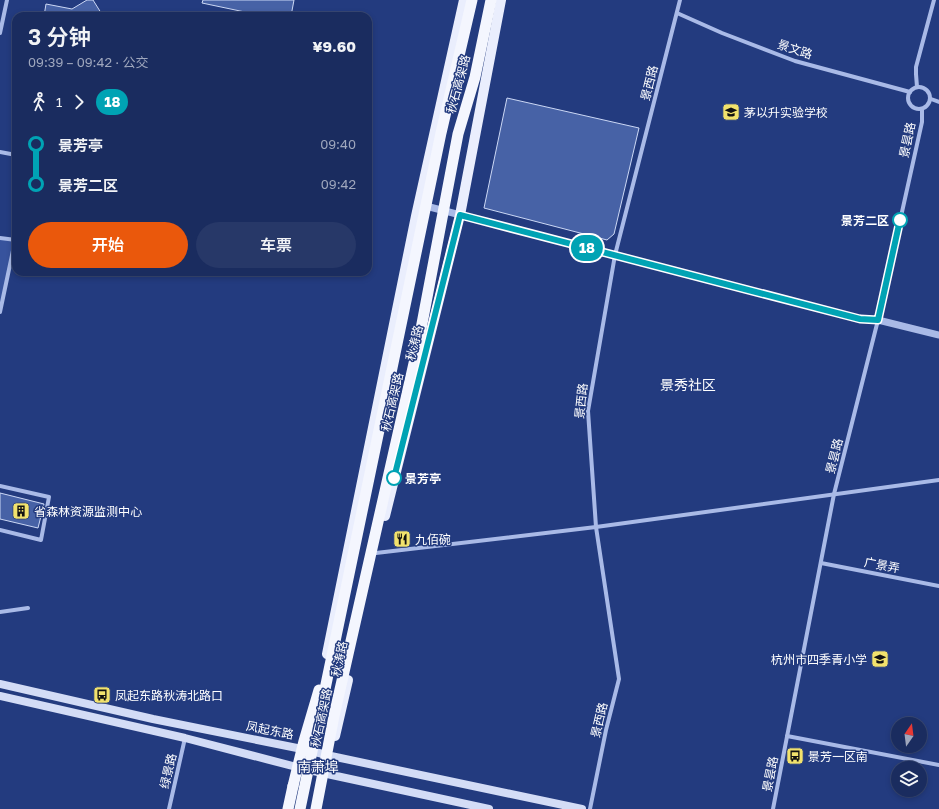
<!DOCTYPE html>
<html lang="zh">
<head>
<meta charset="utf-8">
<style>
	:root { --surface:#1a2c5f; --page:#273868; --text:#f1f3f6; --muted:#9fa7bd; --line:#384874; --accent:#ea580c }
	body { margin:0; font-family:"Golos Text","Noto Sans SC",sans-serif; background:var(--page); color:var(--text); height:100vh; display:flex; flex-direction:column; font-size:15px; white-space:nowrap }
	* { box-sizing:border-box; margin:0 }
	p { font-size:13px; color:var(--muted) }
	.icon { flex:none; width:22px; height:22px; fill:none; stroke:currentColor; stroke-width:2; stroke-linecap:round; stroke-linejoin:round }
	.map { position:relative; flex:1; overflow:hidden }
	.panel { position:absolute; left:12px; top:12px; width:360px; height:264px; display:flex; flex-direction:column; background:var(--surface); border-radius:12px; box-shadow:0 2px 6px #0003,0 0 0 1px var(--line) }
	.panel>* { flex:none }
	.badge { padding:0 8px; border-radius:13px; font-size:14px; line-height:26px }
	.needle { width:26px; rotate:14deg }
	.fabs { position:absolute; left:891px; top:717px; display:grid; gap:8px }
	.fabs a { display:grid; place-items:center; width:36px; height:36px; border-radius:50%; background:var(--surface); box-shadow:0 2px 6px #0003,0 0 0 1px var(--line); font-size:20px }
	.map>.badge { position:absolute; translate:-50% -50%; box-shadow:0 0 0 2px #fff }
	.legs { display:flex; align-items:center; gap:6px; height:44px; padding:0 16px; font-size:13px }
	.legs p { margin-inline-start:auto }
	.summary { display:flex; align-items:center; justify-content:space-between; height:68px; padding:0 16px }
	h1 { font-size:22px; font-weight:600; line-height:30px }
	.button { display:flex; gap:8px; margin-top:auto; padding:8px 16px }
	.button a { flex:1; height:46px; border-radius:24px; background:var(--accent); color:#fff; font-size:16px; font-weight:600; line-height:46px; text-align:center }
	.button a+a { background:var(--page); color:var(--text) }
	ul { padding:0 16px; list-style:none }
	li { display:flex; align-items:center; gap:14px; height:40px; font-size:15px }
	li i { display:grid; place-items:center; width:6px; height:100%; margin:0 5px; background:currentColor }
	li i::after { content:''; width:10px; height:10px; margin:-5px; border:3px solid; border-radius:50%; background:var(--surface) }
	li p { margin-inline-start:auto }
	li:first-child i { background:linear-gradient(#0000 50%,currentColor 0) }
	li:last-child i { background:linear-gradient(currentColor 50%,#0000 0) }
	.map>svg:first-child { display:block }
	.green { fill:#37539d }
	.building { fill:#4762a6; stroke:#ccd8f5 }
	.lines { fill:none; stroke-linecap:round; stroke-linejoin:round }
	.minor { stroke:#a9bae7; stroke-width:4 }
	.tertiary { stroke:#a9bae7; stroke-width:7 }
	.secondary { stroke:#d3dcf6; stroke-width:8 }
	.primary { stroke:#eaeefd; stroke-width:10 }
	.trunk { stroke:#f4f6fe; stroke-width:11 }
	.trunk-bridge { stroke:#f4f6fe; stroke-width:11 }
	.line-1-casing { stroke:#fff; stroke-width:9 }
	.line-1 { stroke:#00a3b4; stroke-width:6 }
	.stop-1-dot { fill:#fff; stroke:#00a3b4; stroke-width:2 }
	.labels { text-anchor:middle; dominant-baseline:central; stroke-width:3; stroke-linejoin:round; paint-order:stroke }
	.street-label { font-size:12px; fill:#fff; stroke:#233b7f }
	.poi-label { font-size:12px; fill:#fff; stroke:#233b7f; text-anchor:start }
	.stop-label { font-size:12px; font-weight:bold; fill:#fff; stroke:#233b7f; text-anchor:end }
	.quarter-label { font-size:14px; fill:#fff; stroke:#233b7f }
</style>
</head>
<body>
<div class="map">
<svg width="939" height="809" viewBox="0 0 939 809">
	<rect width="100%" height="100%" fill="#233b7f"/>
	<!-- green -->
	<path class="green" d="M 0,238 L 15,241 L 0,312 Z"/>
	<!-- building -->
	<g class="building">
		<path d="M 87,0 L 93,0 L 103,16 L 44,16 L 46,4 L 72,9 Z"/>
		<path d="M 203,0 L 294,0 L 291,16 L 264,16 L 202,3 Z"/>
		<path d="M 507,98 L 639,128 L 614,234 L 607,240 L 484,208 Z"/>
		<path d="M 0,493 L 44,504 L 38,528 L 0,519 Z"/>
	</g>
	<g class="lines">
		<!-- minor -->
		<g class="minor">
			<path d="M 677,13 L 722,33 L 795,61 L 910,92"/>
			<path d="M 0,33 L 7,0"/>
			<path d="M 917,87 L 916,74 L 916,67 L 934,0"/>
			<circle cx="919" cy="98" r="11"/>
			<path d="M 931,99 L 939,102"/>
			<path d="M 0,152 L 16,155"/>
			<path d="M 0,238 L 16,240"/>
			<path d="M 214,272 L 221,273"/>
			<path d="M 0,312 L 15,241"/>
			<path d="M 0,486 L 49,497 L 41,540 L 0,530"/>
			<path d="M 376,553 L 596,527 L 939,480"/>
			<path d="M 821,563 L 939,586"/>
			<path d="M 0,612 L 28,608"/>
			<path d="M 787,736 L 939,765"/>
			<path d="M 169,809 L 185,738"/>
			<path d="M 590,809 L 606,730 L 619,679 L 596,527 L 588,411 L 615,255 L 680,0"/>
			<path d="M 773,809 L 834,494 L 878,320 L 922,122 L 922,109"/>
		</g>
		<!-- tertiary -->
		<path class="tertiary" d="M 422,205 L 860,319 L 878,320 L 939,335"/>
		<!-- secondary -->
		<g class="secondary">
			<path d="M 0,684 L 153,719 L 307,750 L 331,756 L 582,809"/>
			<path d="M 0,696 L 185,738 L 304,769 L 489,809"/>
		</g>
		<!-- primary -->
		<g class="primary">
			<path d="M 385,516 L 460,215 L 501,0"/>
			<path d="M 327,654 L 416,216 L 464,0"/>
			<path d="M 335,736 L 348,680"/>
		</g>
		<!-- trunk -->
		<path class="trunk" d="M 288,809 L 293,786"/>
		<!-- trunk-bridge -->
		<g class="trunk-bridge">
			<path d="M 293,786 L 304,741 L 319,690"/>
			<path d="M 300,809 L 441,133 L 472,0"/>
			<path d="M 316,809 L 334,716 L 417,350 L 458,134 L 475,77 L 491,0"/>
		</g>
	</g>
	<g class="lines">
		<defs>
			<path id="line-1" d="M 394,478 L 460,215 L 860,319 L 878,320 L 900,220"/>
		</defs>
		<!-- line-1 casing -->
		<use href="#line-1" class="line-1-casing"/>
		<!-- line-1 -->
		<use href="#line-1" class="line-1"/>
	</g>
	<!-- icons -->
	<defs>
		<symbol id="school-square" viewBox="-11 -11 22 22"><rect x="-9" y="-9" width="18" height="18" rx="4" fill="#f2e26c" stroke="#233b7f"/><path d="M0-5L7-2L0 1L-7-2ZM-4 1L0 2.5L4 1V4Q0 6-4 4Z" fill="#111"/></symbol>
		<symbol id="building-square" viewBox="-11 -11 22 22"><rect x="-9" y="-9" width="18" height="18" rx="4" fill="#f2e26c" stroke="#233b7f"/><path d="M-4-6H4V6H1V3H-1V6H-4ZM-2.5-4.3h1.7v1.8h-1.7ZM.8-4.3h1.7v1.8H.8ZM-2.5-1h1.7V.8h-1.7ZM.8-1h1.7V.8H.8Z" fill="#111"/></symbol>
		<symbol id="restaurant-square" viewBox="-11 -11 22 22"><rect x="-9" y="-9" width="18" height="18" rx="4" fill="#f2e26c" stroke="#233b7f"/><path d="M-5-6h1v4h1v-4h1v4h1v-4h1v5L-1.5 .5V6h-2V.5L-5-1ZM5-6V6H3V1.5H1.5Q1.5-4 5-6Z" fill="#111"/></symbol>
		<symbol id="bus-square" viewBox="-11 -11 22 22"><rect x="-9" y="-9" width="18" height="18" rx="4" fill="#f2e26c" stroke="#233b7f"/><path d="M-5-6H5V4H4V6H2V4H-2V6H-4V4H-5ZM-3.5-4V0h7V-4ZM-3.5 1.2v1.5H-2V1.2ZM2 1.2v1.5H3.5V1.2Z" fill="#111"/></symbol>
	</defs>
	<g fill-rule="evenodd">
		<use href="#school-square" x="721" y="102" width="20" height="20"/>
		<use href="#building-square" x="11" y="501" width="20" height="20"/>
		<use href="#restaurant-square" x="392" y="529" width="20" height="20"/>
		<use href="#school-square" x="870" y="649" width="20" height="20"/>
		<use href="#bus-square" x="92" y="685" width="20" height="20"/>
		<use href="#bus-square" x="785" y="746" width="20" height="20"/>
	</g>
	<!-- markers -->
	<g class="stop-1-dot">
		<circle cx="900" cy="220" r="7"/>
		<circle cx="394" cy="478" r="7"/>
	</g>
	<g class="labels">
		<!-- street labels -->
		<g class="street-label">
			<text transform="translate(795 49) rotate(18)">景文路</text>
			<text transform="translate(649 83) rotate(-76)">景西路</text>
			<text transform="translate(458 84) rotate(-75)">秋石高架路</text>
			<text transform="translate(907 140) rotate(-78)">景昙路</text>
			<text transform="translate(414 343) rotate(-76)">秋涛路</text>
			<text transform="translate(581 401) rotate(-84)">景西路</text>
			<text transform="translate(392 402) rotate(-77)">秋石高架路</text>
			<text transform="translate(834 456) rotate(-76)">景昙路</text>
			<text transform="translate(882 565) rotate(11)">广景弄</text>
			<text transform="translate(339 659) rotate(-78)">秋涛路</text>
			<text transform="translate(321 718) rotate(-78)">秋石高架路</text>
			<text transform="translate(599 720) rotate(-77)">景西路</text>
			<text transform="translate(270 730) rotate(11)">凤起东路</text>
			<text transform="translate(168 771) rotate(-77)">绿景路</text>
			<text transform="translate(770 774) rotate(-79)">景昙路</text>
		</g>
		<!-- poi labels -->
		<g class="poi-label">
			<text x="744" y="112">茅以升实验学校</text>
			<text x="34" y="511">省森林资源监测中心</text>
			<text x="415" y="539">九佰碗</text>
			<text x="867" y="659" text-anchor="end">杭州市四季青小学</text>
			<text x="115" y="695">凤起东路秋涛北路口</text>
			<text x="808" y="756">景芳一区南</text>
		</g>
		<!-- stop labels -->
		<g class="stop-label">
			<text x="889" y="220">景芳二区</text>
			<text x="405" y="478" text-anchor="start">景芳亭</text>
		</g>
		<!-- quarter labels -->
		<g class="quarter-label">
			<text x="688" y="384">景秀社区</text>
			<text x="318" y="766">南萧埠</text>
		</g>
	</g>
</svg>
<div class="fabs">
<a><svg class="needle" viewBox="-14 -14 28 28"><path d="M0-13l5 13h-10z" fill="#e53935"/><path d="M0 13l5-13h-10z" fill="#9fa7bd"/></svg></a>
<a><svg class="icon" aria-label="layers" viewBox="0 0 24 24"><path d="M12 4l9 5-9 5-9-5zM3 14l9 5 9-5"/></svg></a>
</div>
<b class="badge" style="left:587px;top:248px;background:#00a3b4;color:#fff">18</b>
<section class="panel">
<div class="summary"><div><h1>3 分钟</h1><p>09:39 – 09:42 · 公交</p></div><b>¥9.60</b></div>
<div class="legs"><svg class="icon" aria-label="walk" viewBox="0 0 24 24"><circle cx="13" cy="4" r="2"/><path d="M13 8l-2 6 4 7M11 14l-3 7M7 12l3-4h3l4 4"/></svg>1<svg class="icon" aria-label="forward" viewBox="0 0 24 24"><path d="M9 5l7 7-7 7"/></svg><b class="badge" style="background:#00a3b4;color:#fff">18</b></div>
<ul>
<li><i style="color:#00a3b4"></i><b>景芳亭</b><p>09:40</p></li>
<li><i style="color:#00a3b4"></i><b>景芳二区</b><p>09:42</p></li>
</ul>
<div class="button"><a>开始</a><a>车票</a></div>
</section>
</div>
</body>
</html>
